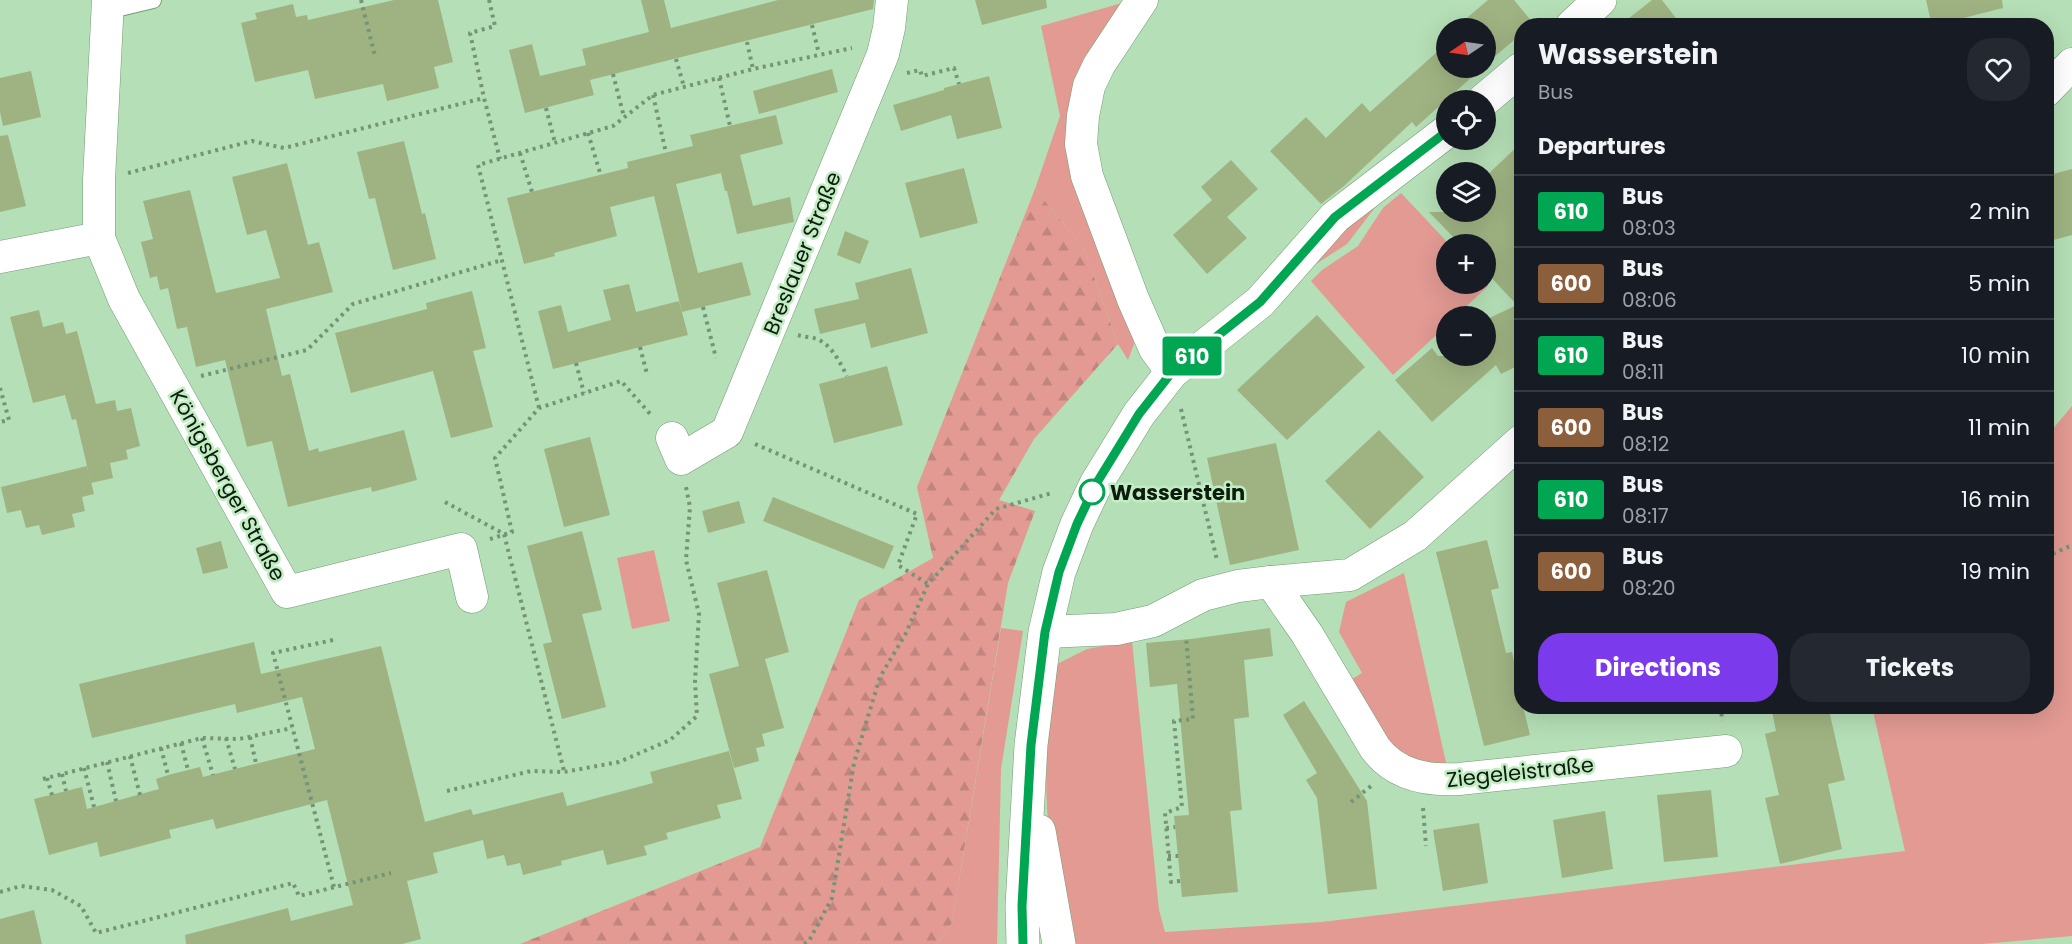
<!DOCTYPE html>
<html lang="en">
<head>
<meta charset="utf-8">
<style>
	:root { --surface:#171b24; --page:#242831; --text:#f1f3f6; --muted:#9ea1a6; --line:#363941; --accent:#7c3aed }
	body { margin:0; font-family:Poppins,sans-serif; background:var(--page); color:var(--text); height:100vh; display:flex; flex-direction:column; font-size:22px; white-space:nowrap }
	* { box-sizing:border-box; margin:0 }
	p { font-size:20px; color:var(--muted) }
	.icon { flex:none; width:33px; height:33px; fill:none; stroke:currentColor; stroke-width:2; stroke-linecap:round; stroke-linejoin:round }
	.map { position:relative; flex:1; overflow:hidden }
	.details { position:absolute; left:1514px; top:18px; width:540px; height:696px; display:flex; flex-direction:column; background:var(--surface); border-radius:24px; box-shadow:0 6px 24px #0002 }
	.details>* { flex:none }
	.badge { padding:0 12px; border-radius:4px; font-size:21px; line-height:39px }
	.needle { width:39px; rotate:257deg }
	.controls { position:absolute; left:1436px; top:18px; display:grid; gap:12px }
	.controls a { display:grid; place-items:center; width:60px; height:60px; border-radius:50%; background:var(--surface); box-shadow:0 6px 24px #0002; font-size:30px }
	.map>.badge { position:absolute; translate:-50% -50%; box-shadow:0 0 0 3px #fff }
	h2 { padding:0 24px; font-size:22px; line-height:54px }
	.round { display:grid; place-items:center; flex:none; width:63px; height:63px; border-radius:24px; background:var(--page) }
	.overview { display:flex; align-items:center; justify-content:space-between; height:102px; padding:0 24px }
	h1 { font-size:28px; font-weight:700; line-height:45px }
	.button { display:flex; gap:12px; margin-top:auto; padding:12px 24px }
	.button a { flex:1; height:69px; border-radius:24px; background:var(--accent); color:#fff; font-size:24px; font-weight:700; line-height:69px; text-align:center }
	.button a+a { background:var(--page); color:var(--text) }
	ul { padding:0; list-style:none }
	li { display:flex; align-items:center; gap:18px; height:72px; padding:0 24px; border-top:2px solid var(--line) }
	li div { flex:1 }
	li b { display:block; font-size:22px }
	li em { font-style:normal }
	li .badge { min-width:66px; font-weight:700; text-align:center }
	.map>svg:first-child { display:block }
	.green { fill:#e29a93 }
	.forest { fill:url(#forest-firs) }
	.building { fill:#9fb382 }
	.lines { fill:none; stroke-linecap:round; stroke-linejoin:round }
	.service-casing { stroke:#739c75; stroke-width:18 }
	.minor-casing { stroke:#739c75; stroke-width:33 }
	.tertiary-casing { stroke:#739c75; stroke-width:34 }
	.path { stroke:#749475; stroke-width:4; stroke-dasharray:3 4.5; stroke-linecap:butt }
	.service { stroke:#fff; stroke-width:16 }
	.minor { stroke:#fff; stroke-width:32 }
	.tertiary { stroke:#fff; stroke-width:33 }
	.line-casing { stroke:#fff; stroke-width:14 }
	.line { stroke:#00a651; stroke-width:9 }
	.stop-dot { fill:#fff; stroke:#00a651; stroke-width:3 }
	.labels { text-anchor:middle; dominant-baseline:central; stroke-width:5; stroke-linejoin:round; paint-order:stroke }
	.street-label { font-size:21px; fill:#0c1c0d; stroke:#c2edc3 }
	.stop-label { font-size:21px; font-weight:bold; fill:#0c1c0d; stroke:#c2edc3; text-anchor:start }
</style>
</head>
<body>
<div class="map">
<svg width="2072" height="944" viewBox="0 0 2072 944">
	<defs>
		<pattern id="forest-firs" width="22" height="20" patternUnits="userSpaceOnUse" patternTransform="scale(1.5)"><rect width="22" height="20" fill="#e29a93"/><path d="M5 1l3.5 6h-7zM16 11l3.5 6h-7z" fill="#c1847e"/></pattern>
	</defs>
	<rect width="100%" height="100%" fill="#b5dfb6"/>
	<!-- green -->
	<g class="green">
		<path d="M 1129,1 L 1080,80 L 1133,333 L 1134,344 L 1128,360 L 1118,344 L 1084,249 L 1035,189 L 1060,116 L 1041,26 Z"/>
		<path d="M 1401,193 L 1449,244 L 1446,244 L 1446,284 L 1485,283 L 1488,286 L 1456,316 L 1446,316 L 1446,326 L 1393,375 L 1311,281 L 1322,270 L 1358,246 L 1383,208 Z"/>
		<path d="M 1380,201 L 1347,244 L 1316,264 L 1313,261 L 1326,244 Z"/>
		<path d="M 2072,406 L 2072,936 L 1982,944 L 1068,944 C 1060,899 1049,853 1047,807 C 1044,759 1051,711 1057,664 L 1087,649 L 1132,641 L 1159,910 L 1165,932 L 1322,922 L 1905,851 L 1872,707 L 2046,706 L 2046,437 Z"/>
		<path d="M 654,550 L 670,621 L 632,629 L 617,558 Z"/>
		<path d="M 1404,573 L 1447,767 L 1418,764 L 1388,743 L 1349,681 L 1362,673 L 1339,632 L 1346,602 Z"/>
		<path d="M 1001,628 L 1023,631 L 1001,769 L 997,944 L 937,944 L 952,923 Z"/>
	</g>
	<!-- forest -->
	<path class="forest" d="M 1035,189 L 1084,249 L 1118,344 L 1034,439 L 999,500 L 1035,511 L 1008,583 L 952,923 L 937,944 L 520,944 L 760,847 L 859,600 L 933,558 L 917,487 Z"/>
	<!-- building -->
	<g class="building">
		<path d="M 394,0 L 438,0 L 453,62 L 434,67 L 439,88 L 387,101 L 383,84 L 315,99 L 308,70 L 255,82 L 241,23 L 257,19 L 255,13 L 293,4 L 296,17 L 307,15 L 308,20 Z"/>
		<path d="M 641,0 L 664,0 L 671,28 L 778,0 L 874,0 L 873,9 L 590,80 L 594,95 L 525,113 L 509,50 L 532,44 L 540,76 L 586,65 L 582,49 L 649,32 Z"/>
		<path d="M 975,0 L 1046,0 L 1047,8 L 982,25 Z"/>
		<path d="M 1488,0 L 1514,0 L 1533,23 L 1530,26 L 1521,26 L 1521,34 L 1485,65 L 1485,28 L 1455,28 Z"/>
		<path d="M 1652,0 L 1662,0 L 1682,26 L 1619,26 Z"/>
		<path d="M 1926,0 L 2002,0 L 2003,8 L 1932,26 Z"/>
		<path d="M 1446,44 L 1446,68 L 1482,68 L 1416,127 L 1412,122 L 1344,186 L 1321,204 L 1270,151 L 1306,117 L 1326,138 L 1362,103 L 1370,112 Z"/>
		<path d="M 832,69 L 838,92 L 759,114 L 753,91 Z"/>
		<path d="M 31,71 L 41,117 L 3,126 L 0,112 L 0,78 Z"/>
		<path d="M 989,76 L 1002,128 L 957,139 L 951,115 L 901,131 L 893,105 L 944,90 L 944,88 Z"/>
		<path d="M 776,115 L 783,144 L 740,155 L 753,206 L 790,197 L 794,222 L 737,234 L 727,191 L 725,191 L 721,173 L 676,184 L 698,273 L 742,262 L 751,295 L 682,312 L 654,196 L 610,207 L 617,236 L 554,253 L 555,256 L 524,264 L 507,198 L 628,168 L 627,162 L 693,146 L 690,135 Z"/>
		<path d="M 8,135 L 26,206 L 0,212 L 0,136 Z"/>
		<path d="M 404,141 L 422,214 L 425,213 L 436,259 L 393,270 L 375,198 L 369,199 L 357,152 Z"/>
		<path d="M 1521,143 L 1521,364 L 1501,374 L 1496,365 L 1432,422 L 1395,380 L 1432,348 L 1438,356 L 1485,356 L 1485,320 L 1517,305 L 1485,271 L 1485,244 L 1460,244 L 1429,212 L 1485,212 L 1485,177 Z"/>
		<path d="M 1231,160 L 1258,189 L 1227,217 L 1247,238 L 1207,274 L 1173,235 L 1212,200 L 1201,187 Z"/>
		<path d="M 287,163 L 308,245 L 319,242 L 333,292 L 266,309 L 282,376 L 290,374 L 309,451 L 318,448 L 319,452 L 404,430 L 417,480 L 372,492 L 371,487 L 288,507 L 272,441 L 247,447 L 225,360 L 196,367 L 187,327 L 177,329 L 168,288 L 160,290 L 157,276 L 150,278 L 141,242 L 153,239 L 143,201 L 190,190 L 216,293 L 280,278 L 266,230 L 247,235 L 232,177 Z"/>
		<path d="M 964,168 L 978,223 L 920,238 L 905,183 Z"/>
		<path d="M 2072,169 L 2072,235 L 2046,242 L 2046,176 Z"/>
		<path d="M 845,231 L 869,241 L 860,264 L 837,255 Z"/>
		<path d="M 911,268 L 928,333 L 871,348 L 865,323 L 820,334 L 814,309 L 859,299 L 855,283 Z"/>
		<path d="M 629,284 L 636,312 L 679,301 L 688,335 L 553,369 L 538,311 L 561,305 L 568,332 L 611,320 L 603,290 Z"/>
		<path d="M 472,291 L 486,348 L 473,351 L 493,427 L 451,438 L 433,371 L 351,393 L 335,333 L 427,309 L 426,303 Z"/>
		<path d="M 39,310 L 43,327 L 63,322 L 66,334 L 77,331 L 96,404 L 115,400 L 117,411 L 131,408 L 140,446 L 126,450 L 128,459 L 110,463 L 113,478 L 91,483 L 76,419 L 72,420 L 65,395 L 33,403 L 10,317 Z"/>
		<path d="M 1317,315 L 1365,367 L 1287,440 L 1237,390 Z"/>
		<path d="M 887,366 L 903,425 L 834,443 L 819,384 Z"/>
		<path d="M 1379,430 L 1424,477 L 1370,529 L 1325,481 Z"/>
		<path d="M 590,437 L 610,515 L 564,527 L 544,449 Z"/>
		<path d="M 1276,443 L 1299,550 L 1230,565 L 1207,458 Z"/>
		<path d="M 87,466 L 94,494 L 82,497 L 85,511 L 72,514 L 75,527 L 42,535 L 39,525 L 26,528 L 21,510 L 7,513 L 1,487 Z"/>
		<path d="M 773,497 L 894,546 L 884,569 L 763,521 Z"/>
		<path d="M 739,501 L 745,523 L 708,533 L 702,511 Z"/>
		<path d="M 582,531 L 602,610 L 582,614 L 606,707 L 562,719 L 543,644 L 552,642 L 527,546 Z"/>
		<path d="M 1487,540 L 1499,588 L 1491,590 L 1506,653 L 1512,652 L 1521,693 L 1521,706 L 1523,706 L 1530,735 L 1484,746 L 1436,552 Z"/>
		<path d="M 221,541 L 228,568 L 203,574 L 196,548 Z"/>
		<path d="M 767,570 L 789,652 L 765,659 L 784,728 L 762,734 L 765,746 L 756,748 L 759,761 L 734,768 L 709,674 L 739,666 L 717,583 Z"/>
		<path d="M 1270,628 L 1273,656 L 1244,660 L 1249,717 L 1234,719 L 1242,810 L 1230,811 L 1238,892 L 1182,897 L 1174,816 L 1189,815 L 1177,684 L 1150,687 L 1146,643 L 1191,639 Z"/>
		<path d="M 254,642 L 261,674 L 381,646 L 425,822 L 471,809 L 473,815 L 563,792 L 567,806 L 653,783 L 650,772 L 729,751 L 742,799 L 717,805 L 721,818 L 666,833 L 668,839 L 644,846 L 647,855 L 607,865 L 603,850 L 561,861 L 562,865 L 523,875 L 520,863 L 507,866 L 504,855 L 487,859 L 483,840 L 433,853 L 438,873 L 407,881 L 421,939 L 402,944 L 186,944 L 185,935 L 288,908 L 291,921 L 353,905 L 327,800 L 216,829 L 213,819 L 169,830 L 171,838 L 100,857 L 97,842 L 49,855 L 34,799 L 82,787 L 87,809 L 159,789 L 156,779 L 168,775 L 200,767 L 203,777 L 315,749 L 302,697 L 237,713 L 235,704 L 92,738 L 79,684 Z"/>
		<path d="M 1304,701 L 1367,801 L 1377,889 L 1328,894 L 1317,798 L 1306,780 L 1317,773 L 1283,715 Z"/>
		<path d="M 1771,706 L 1828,706 L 1845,780 L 1828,784 L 1842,849 L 1780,864 L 1765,798 L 1779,795 L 1765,734 L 1776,731 Z"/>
		<path d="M 1711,790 L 1718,857 L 1664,862 L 1657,795 Z"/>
		<path d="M 1605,811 L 1613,869 L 1562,878 L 1553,820 Z"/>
		<path d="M 1479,823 L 1488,883 L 1443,891 L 1433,830 Z"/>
		<path d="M 34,910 L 42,944 L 0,944 L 0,919 Z"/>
	</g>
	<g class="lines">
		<defs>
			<path id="service" d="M 107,11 L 153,0"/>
			<g id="minor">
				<path d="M 108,0 L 99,180 L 99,238 L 124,299 L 287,592 L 461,549 L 472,597"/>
				<path d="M 1142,0 L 1099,65 L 1089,86 L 1083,116 L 1081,144 L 1087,176 L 1133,299 L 1155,349 L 1172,372"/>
				<path d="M 2046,91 L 2072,64"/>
				<path d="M 0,257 L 99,238"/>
				<path d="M 672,438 L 681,459 L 727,432 L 883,54 L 889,28 L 892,0"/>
				<path d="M 1271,582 L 1350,575 L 1415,536 L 1521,441"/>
				<path d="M 1045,632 L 1116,629 L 1153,621 L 1203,595 L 1238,586 L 1271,582 L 1307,634 L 1375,748 C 1395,775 1426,781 1459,779 L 1726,751"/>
			</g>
			<g id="tertiary">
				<path d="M 1572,26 L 1600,0"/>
				<path d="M 1484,100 L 1521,69"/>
				<path d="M 1039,831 L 1059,944"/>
				<path d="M 1023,944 L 1022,906 L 1031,745 L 1045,632 L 1059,572 L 1077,524 L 1096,484 L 1139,414 L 1172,372 L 1260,302 L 1335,217 L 1446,132"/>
			</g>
		</defs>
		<!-- service casing -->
		<use href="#service" class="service-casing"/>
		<!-- minor casing -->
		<use href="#minor" class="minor-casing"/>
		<!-- tertiary casing -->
		<use href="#tertiary" class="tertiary-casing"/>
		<!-- path -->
		<g class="path">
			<path d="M 361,0 L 375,56"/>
			<path d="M 489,0 L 495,26 L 470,33 L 484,98 L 500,159"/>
			<path d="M 812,25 L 819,54"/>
			<path d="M 747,42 L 753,69"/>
			<path d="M 676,59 L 684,87"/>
			<path d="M 907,73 L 920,70 L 922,76 L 954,68 L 959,84"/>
			<path d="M 613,74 L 624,117"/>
			<path d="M 719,78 L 730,126"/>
			<path d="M 653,95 L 666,153"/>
			<path d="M 546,108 L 555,143"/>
			<path d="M 588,133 L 601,176"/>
			<path d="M 520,153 L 532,192"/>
			<path d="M 128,173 L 252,141 L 284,148 L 484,98"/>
			<path d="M 703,307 L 716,358"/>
			<path d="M 798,335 C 804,337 811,337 817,339 C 832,345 840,363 847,376"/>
			<path d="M 640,347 L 647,374"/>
			<path d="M 576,363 L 584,393"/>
			<path d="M 201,376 L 307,350 L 353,304 L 502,260"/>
			<path d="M 0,388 L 9,420 L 0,422"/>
			<path d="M 539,408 L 478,165 L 613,126 L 653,95 L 753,69 L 852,48"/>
			<path d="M 1181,409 L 1217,560"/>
			<path d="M 755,444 L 917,514 L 898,565 L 928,584"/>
			<path d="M 445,502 L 504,534 L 564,771"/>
			<path d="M 490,539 L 512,532 L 495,458 L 539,408 L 621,381 L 652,416"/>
			<path d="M 2046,557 L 2072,545"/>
			<path d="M 333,640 L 273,653 L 334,887"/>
			<path d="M 1721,706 L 1722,721"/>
			<path d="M 250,737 L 256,763"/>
			<path d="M 202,738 L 213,775"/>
			<path d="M 226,738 L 235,769"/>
			<path d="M 181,743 L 188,770"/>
			<path d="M 161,748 L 168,775"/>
			<path d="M 130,756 L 140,795"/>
			<path d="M 107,762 L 116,801"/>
			<path d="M 84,768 L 94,807"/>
			<path d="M 62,774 L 66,791"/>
			<path d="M 47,778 L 52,795"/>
			<path d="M 43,779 L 202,738 L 239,739 L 292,728"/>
			<path d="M 447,791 L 531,771 L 564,772 L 619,762 L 670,740 L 697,716 L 695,681 L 699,614 L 686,560 L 690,507 L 686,487"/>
			<path d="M 1351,802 L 1371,786"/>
			<path d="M 1423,808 L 1426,846"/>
			<path d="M 1166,828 L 1175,827"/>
			<path d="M 1168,856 L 1178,856"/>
			<path d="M 1180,881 L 1171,882 L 1165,813 L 1182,807 L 1174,721 L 1193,719 L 1186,636"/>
			<path d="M 0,892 L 21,886 L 52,890 L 81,906 L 96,933 L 293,883 L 299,896 L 391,873"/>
			<path d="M 804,944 L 809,941 L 832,898 L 854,763 L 880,677 L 905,635 L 928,584 L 996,509 L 1052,493"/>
		</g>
		<!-- service -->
		<use href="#service" class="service"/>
		<!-- minor -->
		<use href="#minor" class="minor"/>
		<!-- tertiary -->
		<use href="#tertiary" class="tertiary"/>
	</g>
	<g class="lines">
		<defs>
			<path id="line" d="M 1023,944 L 1022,906 L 1031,745 L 1045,632 L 1059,572 L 1077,524 L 1096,484 L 1139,414 L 1172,372 L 1260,302 L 1335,217 L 1446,132"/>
		</defs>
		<!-- line casing -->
		<use href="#line" class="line-casing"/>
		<!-- line -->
		<use href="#line" class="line"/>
	</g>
	<!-- markers -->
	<circle class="stop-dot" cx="1092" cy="492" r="12"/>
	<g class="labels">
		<!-- street labels -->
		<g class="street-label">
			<text transform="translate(802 253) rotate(-68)">Breslauer Straße</text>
			<text transform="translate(228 485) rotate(61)">Königsberger Straße</text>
			<text transform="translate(1520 772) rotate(-6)">Ziegeleistraße</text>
		</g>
		<!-- stop labels -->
		<g class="stop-label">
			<text x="1110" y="492">Wasserstein</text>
		</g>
	</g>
</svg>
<div class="controls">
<a><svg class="needle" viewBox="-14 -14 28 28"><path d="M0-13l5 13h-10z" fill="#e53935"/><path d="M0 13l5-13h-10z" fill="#9ea1a6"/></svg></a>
<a><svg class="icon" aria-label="locate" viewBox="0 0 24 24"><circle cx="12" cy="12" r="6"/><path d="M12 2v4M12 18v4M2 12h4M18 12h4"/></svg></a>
<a><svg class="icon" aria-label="layers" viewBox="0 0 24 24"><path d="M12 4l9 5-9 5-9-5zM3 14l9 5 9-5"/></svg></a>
<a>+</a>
<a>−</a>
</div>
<b class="badge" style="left:1192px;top:356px;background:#00a651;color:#fff">610</b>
<section class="details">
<div class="overview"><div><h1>Wasserstein</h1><p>Bus</p></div><a class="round"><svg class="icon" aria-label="heart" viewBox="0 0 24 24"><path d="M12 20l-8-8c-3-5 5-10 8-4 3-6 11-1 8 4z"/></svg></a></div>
<h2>Departures</h2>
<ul>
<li><span class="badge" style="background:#00a651;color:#fff">610</span><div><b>Bus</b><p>08:03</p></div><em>2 min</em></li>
<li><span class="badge" style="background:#8b5e3c;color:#fff">600</span><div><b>Bus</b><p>08:06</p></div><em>5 min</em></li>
<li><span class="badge" style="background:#00a651;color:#fff">610</span><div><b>Bus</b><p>08:11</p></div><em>10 min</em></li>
<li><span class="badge" style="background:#8b5e3c;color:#fff">600</span><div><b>Bus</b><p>08:12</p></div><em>11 min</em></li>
<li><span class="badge" style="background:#00a651;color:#fff">610</span><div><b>Bus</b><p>08:17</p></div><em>16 min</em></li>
<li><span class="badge" style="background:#8b5e3c;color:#fff">600</span><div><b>Bus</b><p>08:20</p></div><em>19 min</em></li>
</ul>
<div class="button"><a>Directions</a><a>Tickets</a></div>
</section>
</div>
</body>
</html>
